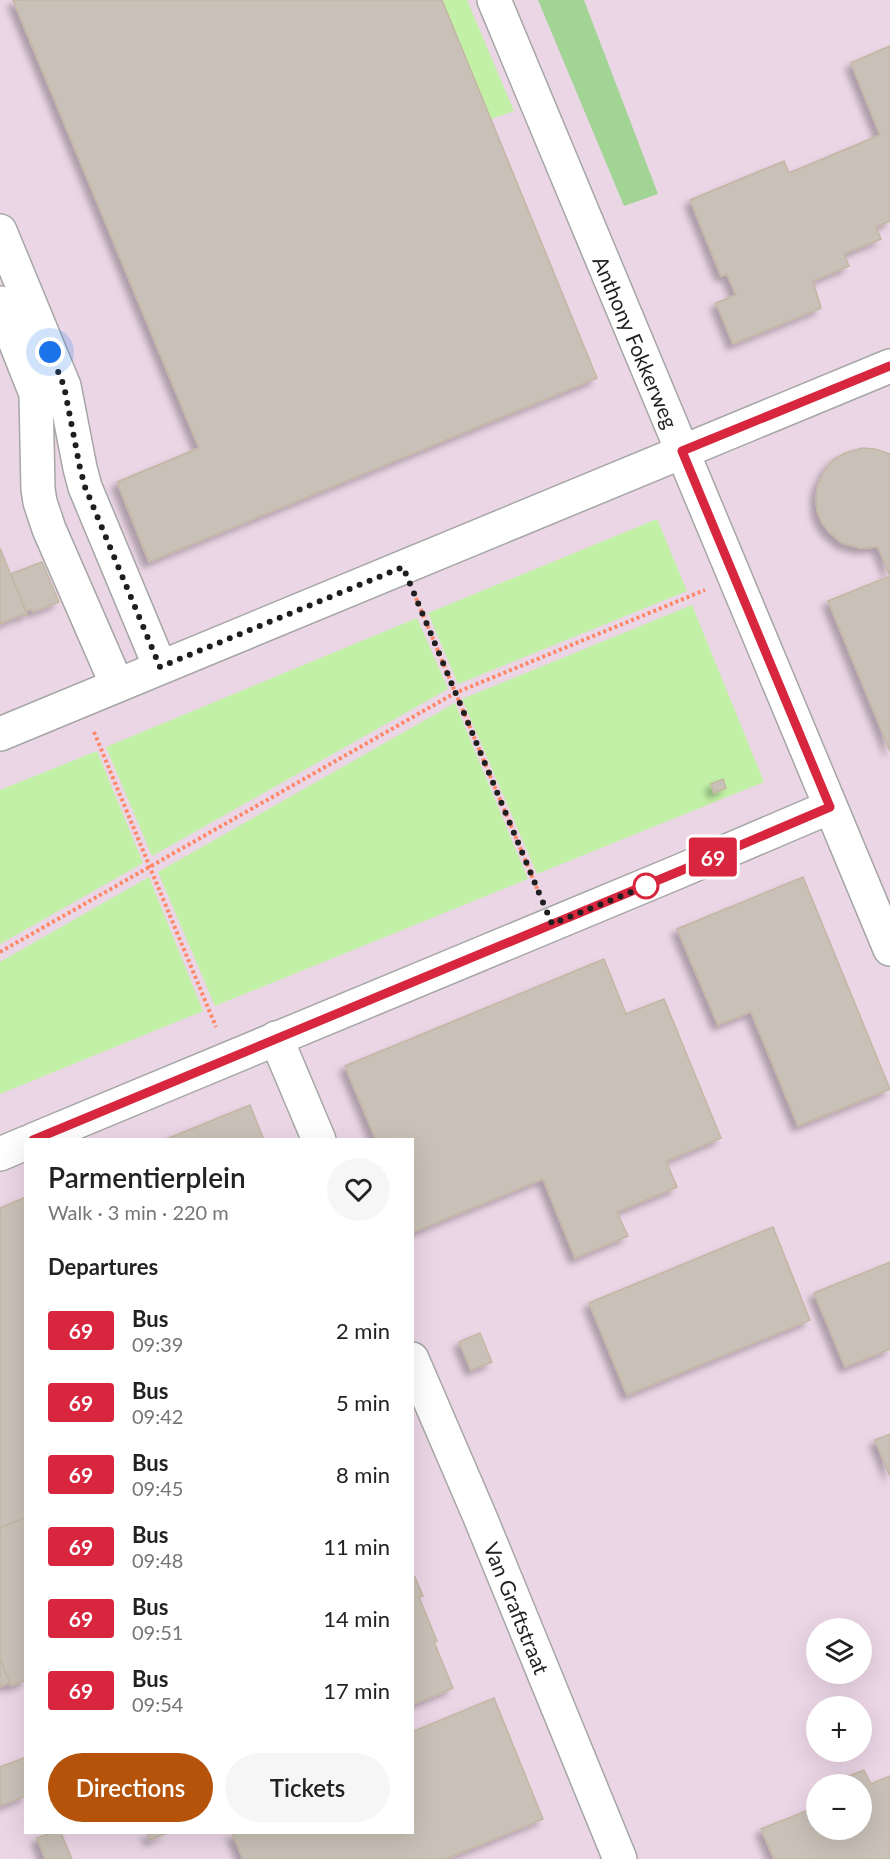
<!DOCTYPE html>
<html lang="en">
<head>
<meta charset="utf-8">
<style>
	:root { --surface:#fff; --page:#f6f6f6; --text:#222; --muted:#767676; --accent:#b45309 }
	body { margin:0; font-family:Lato,sans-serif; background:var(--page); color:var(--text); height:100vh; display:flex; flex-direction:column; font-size:22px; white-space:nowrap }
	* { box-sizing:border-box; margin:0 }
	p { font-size:20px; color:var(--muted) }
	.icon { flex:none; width:33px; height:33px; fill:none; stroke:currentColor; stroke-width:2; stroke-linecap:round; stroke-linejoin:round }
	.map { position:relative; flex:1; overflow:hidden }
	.panel { position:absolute; left:24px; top:1138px; width:390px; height:696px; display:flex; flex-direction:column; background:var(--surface); border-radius:0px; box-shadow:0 6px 24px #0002 }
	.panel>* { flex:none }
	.badge { padding:0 12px; border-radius:4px; font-size:21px; line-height:39px }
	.controls { position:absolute; left:806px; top:1618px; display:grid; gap:12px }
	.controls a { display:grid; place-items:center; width:66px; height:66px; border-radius:50%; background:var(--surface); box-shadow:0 6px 24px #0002; font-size:30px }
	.you { position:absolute; width:30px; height:30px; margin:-15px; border:4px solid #fff; border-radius:50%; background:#1a73e8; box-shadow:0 0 0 9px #1a73e833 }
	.map>.badge { position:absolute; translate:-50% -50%; box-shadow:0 0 0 3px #fff }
	h2 { padding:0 24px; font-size:22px; line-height:54px }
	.round { display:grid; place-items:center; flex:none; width:63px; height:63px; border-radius:32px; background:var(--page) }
	.head { display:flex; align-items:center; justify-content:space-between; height:102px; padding:0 24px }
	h1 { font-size:28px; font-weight:600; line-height:45px }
	.cta { display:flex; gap:12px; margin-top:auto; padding:12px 24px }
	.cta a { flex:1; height:69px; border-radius:36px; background:var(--accent); color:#fff; font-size:24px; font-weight:600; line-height:69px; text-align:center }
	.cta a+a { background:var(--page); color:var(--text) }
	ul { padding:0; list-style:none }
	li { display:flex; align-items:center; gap:18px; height:72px; padding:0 24px }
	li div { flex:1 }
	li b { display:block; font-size:22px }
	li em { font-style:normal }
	li .badge { min-width:66px; font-weight:700; text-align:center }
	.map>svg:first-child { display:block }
	.industrial { fill:#ebd6e5; fill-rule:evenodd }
	.grass { fill:#c2f0a6 }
	.forest { fill:#a1d495 }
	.building { fill:#c9c1b7; stroke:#c4b6a5; stroke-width:1.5; filter:url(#shadow) }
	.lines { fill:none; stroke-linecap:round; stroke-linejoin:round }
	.minor-casing { stroke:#a6a6a6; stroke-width:36 }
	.path { stroke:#ff8768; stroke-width:4; stroke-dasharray:3 3; stroke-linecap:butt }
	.minor { stroke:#fff; stroke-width:33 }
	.line-casing { stroke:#fff; stroke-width:14 }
	.line { stroke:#d7263d; stroke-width:9 }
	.walk { stroke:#1f1f1f; stroke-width:6; stroke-dasharray:0 10.8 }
	.stop-dot { fill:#fff; stroke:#d7263d; stroke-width:3 }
	.labels { text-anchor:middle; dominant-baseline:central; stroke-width:4.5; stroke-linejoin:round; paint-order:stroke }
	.street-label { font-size:21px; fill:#1f1f1f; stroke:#fff }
</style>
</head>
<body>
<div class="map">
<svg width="890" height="1859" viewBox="0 0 890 1859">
	<defs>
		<filter id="shadow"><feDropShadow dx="-5.5" dy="5.5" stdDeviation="3" flood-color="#0004"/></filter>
	</defs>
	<rect width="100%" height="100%" fill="#f1eee5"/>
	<!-- industrial -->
	<path class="industrial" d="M 0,0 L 890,0 L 890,1859 L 0,1859 ZM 26,1140 L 412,1140 L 412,1833 L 26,1833 ZM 816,1629 L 861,1629 L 861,1674 L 816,1674 ZM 816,1707 L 861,1707 L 861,1752 L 816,1752 ZM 816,1785 L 861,1785 L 861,1830 L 816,1830 Z"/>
	<!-- grass -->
	<g class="grass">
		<path d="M 442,0 L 467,0 L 514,111 L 491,119 Z"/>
		<path d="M 657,519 L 687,591 L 458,684 L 428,613 Z"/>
		<path d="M 692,605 L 764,782 L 537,874 L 462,699 Z"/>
		<path d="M 417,618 L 448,689 L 152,856 L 106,747 Z"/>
		<path d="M 455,703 L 528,879 L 215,1006 L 158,872 Z"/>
		<path d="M 97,751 L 143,863 L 0,944 L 0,790 Z"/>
		<path d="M 149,877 L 203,1011 L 0,1094 L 0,962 Z"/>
	</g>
	<!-- forest -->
	<path class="forest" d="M 538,0 L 584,0 L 658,194 L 624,206 Z"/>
	<!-- building -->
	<g class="building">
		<path d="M 13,0 L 442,0 L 597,378 L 149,562 L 117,482 L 199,448 Z"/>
		<path d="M 890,46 L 890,221 L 876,227 L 881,239 L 844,254 L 849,266 L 813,281 L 821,308 L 733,344 L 716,303 L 736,295 L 727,274 L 721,276 L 690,200 L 784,161 L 789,173 L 880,135 L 851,63 Z"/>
		<path d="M 862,448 L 875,449 L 890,454 L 890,576 L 878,547 L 860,548 L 842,543 L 828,531 L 821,521 L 817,510 L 816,497 L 818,485 L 826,468 L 834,459 L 845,453 Z"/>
		<path d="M 0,548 L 27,615 L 24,616 L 23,614 L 0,624 Z"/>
		<path d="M 42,562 L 59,602 L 33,612 L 31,609 L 26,611 L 11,574 Z"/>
		<path d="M 890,576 L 890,751 L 828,601 Z"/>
		<path d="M 723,779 L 726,788 L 714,793 L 711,784 Z"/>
		<path d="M 803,877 L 890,1089 L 798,1126 L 751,1012 L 718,1025 L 677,929 Z"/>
		<path d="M 604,959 L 626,1014 L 664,999 L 721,1138 L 666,1161 L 677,1187 L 617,1212 L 628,1236 L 575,1258 L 543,1179 L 414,1232 L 412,1228 L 412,1140 L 376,1140 L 345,1066 Z"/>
		<path d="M 250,1105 L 264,1140 L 164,1140 Z"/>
		<path d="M 26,1197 L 26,1517 L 0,1528 L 0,1208 Z"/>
		<path d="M 773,1227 L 810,1320 L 627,1395 L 589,1303 Z"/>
		<path d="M 890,1262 L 890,1349 L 845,1367 L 814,1293 Z"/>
		<path d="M 480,1333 L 492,1362 L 471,1370 L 459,1342 Z"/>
		<path d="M 890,1434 L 890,1476 L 875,1440 Z"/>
		<path d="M 26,1517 L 26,1680 L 11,1686 L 0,1659 L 0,1528 Z"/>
		<path d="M 415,1577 L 423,1596 L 419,1597 L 437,1641 L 434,1642 L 453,1688 L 412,1705 L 412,1578 Z"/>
		<path d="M 0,1659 L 10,1683 L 0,1687 Z"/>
		<path d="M 494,1698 L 543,1819 L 446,1859 L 243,1859 L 232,1833 L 412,1833 L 412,1732 Z"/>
		<path d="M 26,1757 L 26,1796 L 0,1806 L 0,1767 Z"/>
		<path d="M 864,1770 L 871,1784 L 890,1776 L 890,1859 L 774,1859 L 761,1829 L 816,1807 L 816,1830 L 861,1830 L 861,1785 L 827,1785 Z"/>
		<path d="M 51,1833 L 61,1833 L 72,1859 L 45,1859 L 37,1838 Z"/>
		<path d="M 147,1833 L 167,1833 L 150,1840 Z"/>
	</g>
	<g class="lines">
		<defs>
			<g id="minor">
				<path d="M 494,0 L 890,949"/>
				<path d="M 0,231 L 64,386 L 80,468 L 85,487 L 160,667"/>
				<path d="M 0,303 L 36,394 L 38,489 L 40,502 L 49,529 L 117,685"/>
				<path d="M 0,734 L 890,366"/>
				<path d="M 276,1038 L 319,1140"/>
				<path d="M 33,1140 L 680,871 L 830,807"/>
				<path d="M 0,1154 L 26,1143"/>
				<path d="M 412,1359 L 480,1517 L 620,1859"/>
			</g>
		</defs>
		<!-- minor casing -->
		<use href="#minor" class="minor-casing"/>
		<!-- path -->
		<g class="path">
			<path d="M 416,598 L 539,893"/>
			<path d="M 94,732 L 216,1027"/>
			<path d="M 0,952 L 455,693 L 705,590"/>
		</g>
		<!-- minor -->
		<use href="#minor" class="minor"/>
	</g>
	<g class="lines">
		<defs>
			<path id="line" d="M 33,1140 L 680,871 L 830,807 L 682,451 L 890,366"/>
		</defs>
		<!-- line casing -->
		<use href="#line" class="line-casing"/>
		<!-- line -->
		<use href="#line" class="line"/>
		<!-- walk -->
		<path class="walk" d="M 50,352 L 64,386 L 80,468 L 85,487 L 160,667 L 403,567 L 552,924 L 646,886"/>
	</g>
	<!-- markers -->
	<circle class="stop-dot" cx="646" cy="886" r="12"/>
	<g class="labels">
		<!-- street labels -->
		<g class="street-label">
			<text transform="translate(636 342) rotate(67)">Anthony Fokkerweg</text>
			<text transform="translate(517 1608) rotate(68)">Van Graftstraat</text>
		</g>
	</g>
</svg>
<div class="controls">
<a><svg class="icon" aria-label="layers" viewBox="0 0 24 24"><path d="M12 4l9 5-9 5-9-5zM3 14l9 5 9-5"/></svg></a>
<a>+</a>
<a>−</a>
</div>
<div class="you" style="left:50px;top:352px"></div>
<b class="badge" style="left:713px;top:857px;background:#d7263d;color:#fff">69</b>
<section class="panel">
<div class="head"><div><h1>Parmentierplein</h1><p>Walk · 3 min · 220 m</p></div><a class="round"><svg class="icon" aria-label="heart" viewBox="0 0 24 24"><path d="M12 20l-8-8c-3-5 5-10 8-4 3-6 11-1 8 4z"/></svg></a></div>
<h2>Departures</h2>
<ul>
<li><span class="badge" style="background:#d7263d;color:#fff">69</span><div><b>Bus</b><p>09:39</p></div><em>2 min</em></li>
<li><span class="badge" style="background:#d7263d;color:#fff">69</span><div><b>Bus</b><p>09:42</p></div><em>5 min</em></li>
<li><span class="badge" style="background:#d7263d;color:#fff">69</span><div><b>Bus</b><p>09:45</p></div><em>8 min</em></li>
<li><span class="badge" style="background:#d7263d;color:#fff">69</span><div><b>Bus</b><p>09:48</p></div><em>11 min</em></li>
<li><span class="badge" style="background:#d7263d;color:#fff">69</span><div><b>Bus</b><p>09:51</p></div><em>14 min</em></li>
<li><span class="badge" style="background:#d7263d;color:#fff">69</span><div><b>Bus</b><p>09:54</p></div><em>17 min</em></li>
</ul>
<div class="cta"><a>Directions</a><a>Tickets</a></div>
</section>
</div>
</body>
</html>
